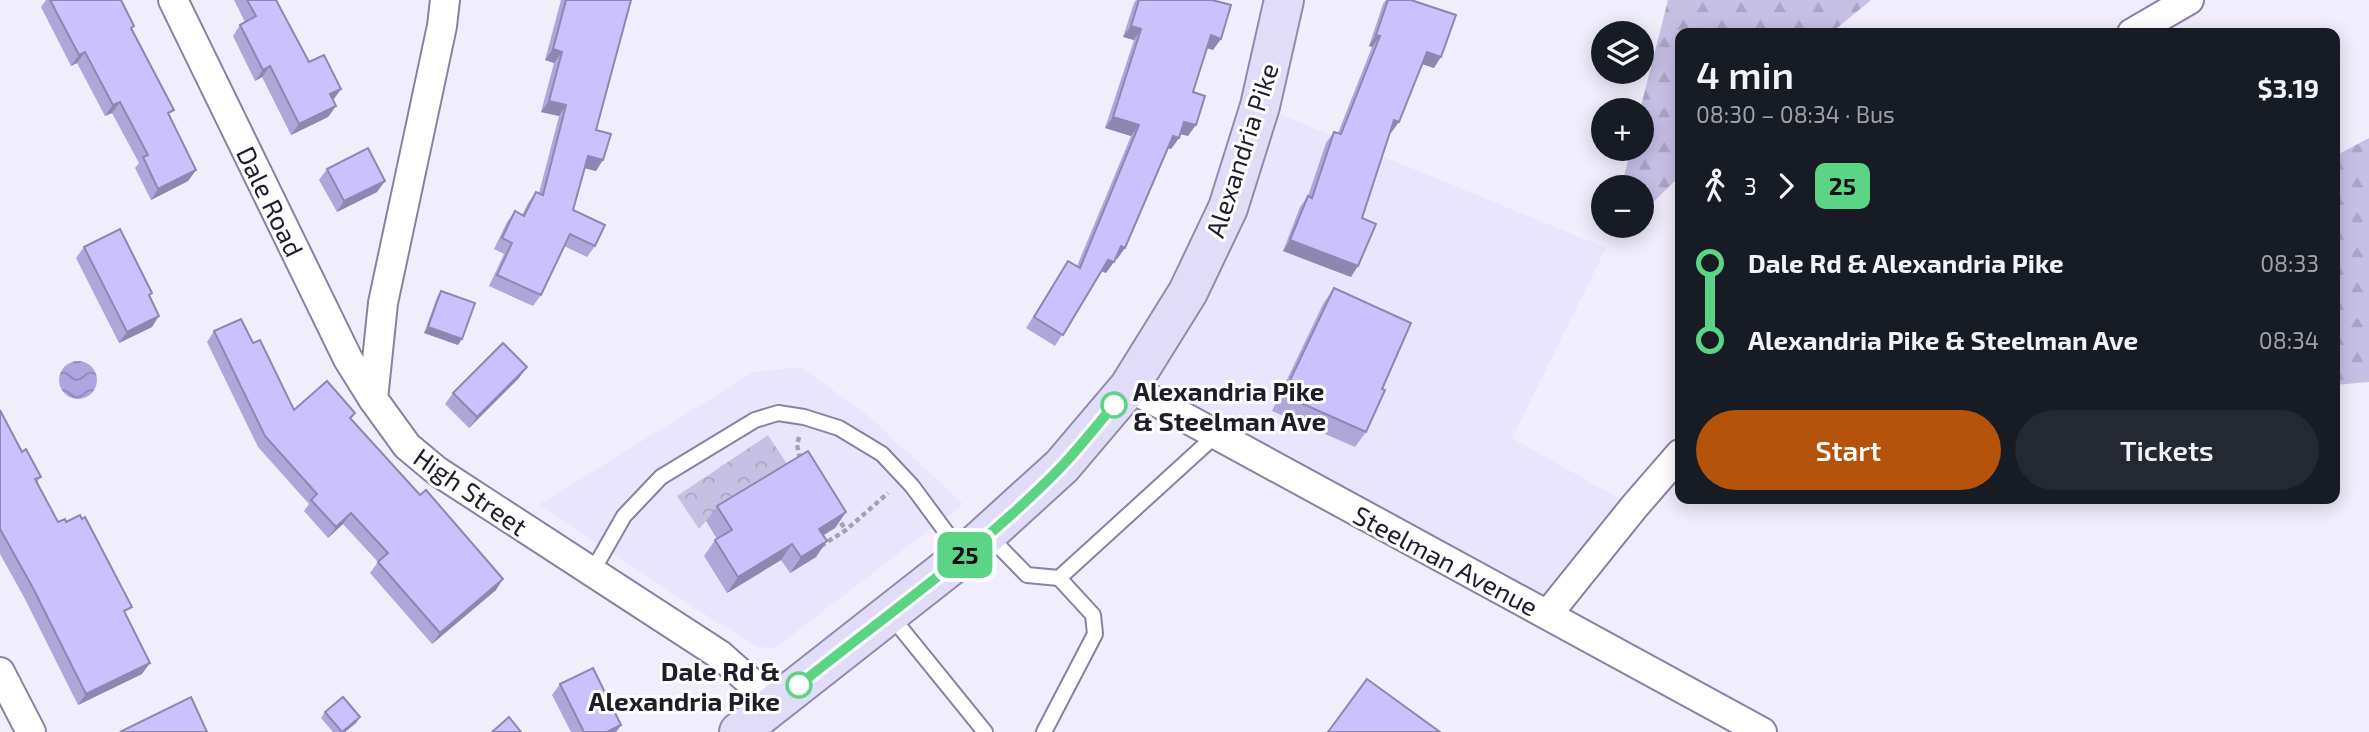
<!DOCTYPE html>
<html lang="en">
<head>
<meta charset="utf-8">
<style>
	:root { --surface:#171b24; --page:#242831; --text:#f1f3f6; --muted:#9ea1a6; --accent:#b45309 }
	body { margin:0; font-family:"Exo 2",sans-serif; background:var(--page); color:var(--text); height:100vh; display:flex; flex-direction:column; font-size:26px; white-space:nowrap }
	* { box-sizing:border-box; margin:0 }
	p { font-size:23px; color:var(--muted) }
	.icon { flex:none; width:38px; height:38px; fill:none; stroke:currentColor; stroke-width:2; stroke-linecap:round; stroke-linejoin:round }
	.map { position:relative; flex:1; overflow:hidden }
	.sheet { position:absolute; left:1675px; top:28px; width:665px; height:476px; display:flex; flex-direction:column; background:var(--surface); border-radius:14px; box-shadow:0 4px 18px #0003 }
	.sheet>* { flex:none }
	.badge { padding:0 14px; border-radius:10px; font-size:24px; line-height:46px }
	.controls { position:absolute; left:1591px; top:21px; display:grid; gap:14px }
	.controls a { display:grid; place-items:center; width:63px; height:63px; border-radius:50%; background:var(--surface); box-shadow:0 4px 18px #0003; font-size:35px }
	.map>.badge { position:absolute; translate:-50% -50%; box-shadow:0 0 0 4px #fff }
	.legs { display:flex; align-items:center; gap:10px; height:77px; padding:0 21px; font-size:23px }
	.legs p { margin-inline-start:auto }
	.overview { display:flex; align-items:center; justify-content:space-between; height:119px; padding:0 21px }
	h1 { font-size:38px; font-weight:600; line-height:52px }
	.action { display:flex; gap:14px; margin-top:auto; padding:14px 21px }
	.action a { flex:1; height:80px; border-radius:42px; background:var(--accent); color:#fff; font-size:28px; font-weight:600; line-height:80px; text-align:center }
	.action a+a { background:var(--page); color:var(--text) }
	ul { padding:0 21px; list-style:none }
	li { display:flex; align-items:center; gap:24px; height:77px; font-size:26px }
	li i { display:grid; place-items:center; width:10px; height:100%; margin:0 9px; background:currentColor }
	li i::after { content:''; width:18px; height:18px; margin:-9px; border:5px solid; border-radius:50%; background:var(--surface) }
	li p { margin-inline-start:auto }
	li:first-child i { background:linear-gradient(#0000 50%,currentColor 0) }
	li:last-child i { background:linear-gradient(currentColor 50%,#0000 0) }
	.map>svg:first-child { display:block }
	.built { fill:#e9e5ff }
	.forest { fill:url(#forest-firs) }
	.park { fill:url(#park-crowns) }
	.water { fill:url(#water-waves) }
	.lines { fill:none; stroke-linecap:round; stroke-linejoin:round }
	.service-casing { stroke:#8782a2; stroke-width:18 }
	.minor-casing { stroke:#8782a2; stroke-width:32 }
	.primary-casing { stroke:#908bad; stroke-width:42 }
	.path { stroke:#a3a1b0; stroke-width:4.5; stroke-dasharray:5 3.5; stroke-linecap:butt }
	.service { stroke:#fff; stroke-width:14 }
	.minor { stroke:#fff; stroke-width:28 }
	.primary { stroke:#e1ddf8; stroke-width:38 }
	.wall { fill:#afa6da }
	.shaded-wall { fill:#8e87b1 }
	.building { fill:#cbc1fd; stroke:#8e87b1; stroke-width:2 }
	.line-1-casing { stroke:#fff; stroke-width:16 }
	.line-1 { stroke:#5cd486; stroke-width:10 }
	.stop-1-dot { fill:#fff; stroke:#5cd486; stroke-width:3.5 }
	.labels { text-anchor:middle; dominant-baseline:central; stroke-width:6; stroke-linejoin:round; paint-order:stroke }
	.street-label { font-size:26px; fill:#1f1d2a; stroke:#fefefe }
	.stop-label { font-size:26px; font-weight:bold; fill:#1f1d2a; stroke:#fefefe; text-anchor:start }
</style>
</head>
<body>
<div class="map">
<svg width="2369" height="732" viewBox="0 0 2369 732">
	<defs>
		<pattern id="forest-firs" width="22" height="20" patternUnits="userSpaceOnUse" patternTransform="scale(1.75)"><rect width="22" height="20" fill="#c6c0e5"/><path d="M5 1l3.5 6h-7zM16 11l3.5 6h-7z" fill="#aaa5c5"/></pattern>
		<pattern id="park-crowns" width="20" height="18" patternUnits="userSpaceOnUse" patternTransform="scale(1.75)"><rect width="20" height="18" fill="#c6c0e5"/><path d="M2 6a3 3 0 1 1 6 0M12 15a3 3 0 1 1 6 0" fill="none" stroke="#aaa5c5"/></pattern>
		<pattern id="water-waves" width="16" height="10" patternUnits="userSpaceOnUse" patternTransform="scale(1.75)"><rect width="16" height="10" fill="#afa5e0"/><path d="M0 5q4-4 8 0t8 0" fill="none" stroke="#8e86b6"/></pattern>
	</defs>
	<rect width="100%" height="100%" fill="#f0eefd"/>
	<!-- built -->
	<g class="built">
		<path d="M 1260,106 L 1606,248 L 1512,438 L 1634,507 L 1548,614 L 1129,387 Z"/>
		<path d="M 801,367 L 871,418 L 963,504 L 775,648 L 758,647 L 709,617 L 538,505 L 754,372 Z"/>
	</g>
	<!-- forest -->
	<g class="forest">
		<path d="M 1668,0 L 1871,0 L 1831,33 L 1680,33 L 1680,176 L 1642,213 L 1642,187 L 1621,187 L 1631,149 L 1642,149 L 1640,110 Z"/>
		<path d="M 2369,138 L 2369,382 L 2335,385 L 2335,156 Z"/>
	</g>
	<!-- park -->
	<path class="park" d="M 768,435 L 791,470 L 706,521 L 699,529 L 677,496 Z"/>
	<!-- water -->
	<circle class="water" cx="78" cy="380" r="19"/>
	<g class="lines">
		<defs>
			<g id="service">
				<path d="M 987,534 L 1027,575 L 1059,578 L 1217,434"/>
				<path d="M 592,572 L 624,516 L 661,477 L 755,420 L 778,413 L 804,417 L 839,428 L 882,454 L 912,486 L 963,555"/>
				<path d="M 891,616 L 985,732"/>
				<path d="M 1044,732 L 1095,634 L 1093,615 L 1059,578"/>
			</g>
			<g id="minor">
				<path d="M 173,0 L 348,359 L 373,399"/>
				<path d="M 445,0 L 442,26 L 383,303 L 373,399 L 407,446 L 437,471 L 720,655 L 747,679 L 779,702"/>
				<path d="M 2132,33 L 2189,0"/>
				<path d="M 1129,387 L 1762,732"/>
				<path d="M 1548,614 L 1634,507 L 1680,454"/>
				<path d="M 0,672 L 31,732"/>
			</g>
			<path id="primary" d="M 739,732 L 963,556 L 1062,466 L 1129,387 L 1188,292 L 1228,208 L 1260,106 L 1284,0"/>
		</defs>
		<!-- service casing -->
		<use href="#service" class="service-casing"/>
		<!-- minor casing -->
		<use href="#minor" class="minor-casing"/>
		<!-- primary casing -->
		<use href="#primary" class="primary-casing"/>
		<!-- path -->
		<g class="path">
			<path d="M 799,437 L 797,445 L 800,459"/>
			<path d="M 836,516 L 846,530"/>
			<path d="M 821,546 L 846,530 L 888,493"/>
		</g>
		<!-- service -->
		<use href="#service" class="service"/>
		<!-- minor -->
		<use href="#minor" class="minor"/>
		<!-- primary -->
		<use href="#primary" class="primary"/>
	</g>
	<!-- wall -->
	<g class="wall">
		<path d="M 46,0 L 121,0 L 132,30 L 170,116 L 196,170 L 188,181 L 151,200 L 135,168 L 139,163 L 112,113 L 105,116 L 77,63 L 71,66 L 41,7 Z"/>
		<path d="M 234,0 L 276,0 L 309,62 L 341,89 L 333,100 L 336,106 L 328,117 L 291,135 L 262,77 L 255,81 L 233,36 L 240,25 L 245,22 Z"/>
		<path d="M 561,0 L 631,0 L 596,130 L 596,171 L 584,168 L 573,210 L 595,246 L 587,257 L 564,246 L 541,295 L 533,306 L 489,286 L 504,254 L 494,249 L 507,222 L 515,211 L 522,215 L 528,203 L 536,192 L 539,193 L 559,116 L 541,112 L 554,63 L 545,60 Z"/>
		<path d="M 1136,0 L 1212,0 L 1213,50 L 1207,48 L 1193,92 L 1188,136 L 1180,134 L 1179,138 L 1171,149 L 1168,148 L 1125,248 L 1117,259 L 1116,258 L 1106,273 L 1101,271 L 1055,346 L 1026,328 L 1068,261 L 1077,266 L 1131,136 L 1105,128 L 1134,40 L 1123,37 L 1134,3 Z"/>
		<path d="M 1386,0 L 1411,0 L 1434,68 L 1422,64 L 1391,133 L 1390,133 L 1362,218 L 1351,277 L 1283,251 L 1300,207 L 1308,196 L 1326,143 L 1334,132 L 1338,133 L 1372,47 L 1369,46 L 1383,4 Z"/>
		<path d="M 327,169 L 385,181 L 377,192 L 337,212 L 319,180 Z"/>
		<path d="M 84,247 L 152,293 L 149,297 L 152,327 L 119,343 L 76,258 Z"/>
		<path d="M 1334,288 L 1382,389 L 1366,432 L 1355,447 L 1272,411 L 1323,304 Z"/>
		<path d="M 441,291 L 458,345 L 424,333 L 437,297 Z"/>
		<path d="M 214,331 L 253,343 L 294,410 L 355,413 L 351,419 L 496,590 L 432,644 L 370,573 L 378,562 L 343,524 L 328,538 L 304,511 L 309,504 L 258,447 L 207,342 Z"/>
		<path d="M 519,378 L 469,428 L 445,404 L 453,393 Z"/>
		<path d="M 0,410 L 22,452 L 41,477 L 37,482 L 58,522 L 126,615 L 142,674 L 78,705 L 25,599 L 0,554 Z"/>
		<path d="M 717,506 L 846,512 L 835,528 L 823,535 L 816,557 L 790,573 L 781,560 L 727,593 L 704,556 L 715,540 L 717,539 L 706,521 Z"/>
		<path d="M 560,684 L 621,725 L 616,732 L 571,732 L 552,695 Z"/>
		<path d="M 325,712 L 356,723 L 345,732 L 333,732 L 321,718 Z"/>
	</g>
	<!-- shaded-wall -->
	<g class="shaded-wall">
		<path d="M 1131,26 L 1141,29 L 1134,40 L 1123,37 Z"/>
		<path d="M 1211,35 L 1221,39 L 1213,50 L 1203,47 Z"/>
		<path d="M 1376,35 L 1380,36 L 1372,47 L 1369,46 Z"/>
		<path d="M 553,49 L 562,52 L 554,63 L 545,60 Z"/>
		<path d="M 85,52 L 77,63 L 71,66 L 79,55 Z"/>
		<path d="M 1427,52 L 1441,57 L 1434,68 L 1419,63 Z"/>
		<path d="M 270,66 L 262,77 L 255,81 L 263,70 Z"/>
		<path d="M 341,89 L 333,100 L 330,94 Z"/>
		<path d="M 549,101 L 566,105 L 559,116 L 541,112 Z"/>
		<path d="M 120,102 L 112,113 L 105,116 L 113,105 Z"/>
		<path d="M 336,106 L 328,117 L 291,135 L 299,124 Z"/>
		<path d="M 1113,117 L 1139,125 L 1131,136 L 1105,128 Z"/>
		<path d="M 1394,120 L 1399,122 L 1391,133 L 1387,132 Z"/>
		<path d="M 1184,122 L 1196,125 L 1188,136 L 1177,133 Z"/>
		<path d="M 1173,136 L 1179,138 L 1171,149 L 1165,147 Z"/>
		<path d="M 588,156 L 603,160 L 596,171 L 580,167 Z"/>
		<path d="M 196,170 L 188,181 L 151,200 L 158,189 Z"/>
		<path d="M 385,181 L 377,192 L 337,212 L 344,201 Z"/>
		<path d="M 1290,240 L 1358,266 L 1351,277 L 1283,251 Z"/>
		<path d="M 1121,246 L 1125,248 L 1117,259 L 1113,257 Z"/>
		<path d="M 1108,260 L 1114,262 L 1106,273 L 1101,271 Z"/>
		<path d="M 159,316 L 152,327 L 119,343 L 127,332 Z"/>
		<path d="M 428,327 L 462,339 L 458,345 L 424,333 Z"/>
		<path d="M 527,367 L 519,378 L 469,428 L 477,417 Z"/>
		<path d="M 846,512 L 835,528 L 808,545 L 819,529 Z"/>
		<path d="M 351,513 L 343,524 L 328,538 L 336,527 Z"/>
		<path d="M 827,541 L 816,557 L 790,573 L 801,557 Z"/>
		<path d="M 792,544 L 781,560 L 727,593 L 738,577 Z"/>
		<path d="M 503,579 L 496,590 L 432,644 L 440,633 Z"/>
		<path d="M 150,663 L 142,674 L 78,705 L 86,694 Z"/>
		<path d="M 360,717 L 356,723 L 345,732 L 342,732 Z"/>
		<path d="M 621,725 L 616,732 L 607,732 Z"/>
	</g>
	<!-- building -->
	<g class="building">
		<path d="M 50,0 L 121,0 L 134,26 L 131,28 L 174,110 L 168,113 L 196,170 L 158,189 L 143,157 L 148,155 L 120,102 L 113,105 L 85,52 L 79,55 Z"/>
		<path d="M 247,0 L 276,0 L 309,62 L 324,55 L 341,89 L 330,94 L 336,106 L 299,124 L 270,66 L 263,70 L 240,25 L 256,16 Z"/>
		<path d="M 566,0 L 631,0 L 596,130 L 611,134 L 603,160 L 588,156 L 573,210 L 605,225 L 595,246 L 570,234 L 541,295 L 497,275 L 512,243 L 502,238 L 515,211 L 524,216 L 536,192 L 543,195 L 566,105 L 549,101 L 562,52 L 553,49 Z"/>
		<path d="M 1139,0 L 1212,0 L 1231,5 L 1221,39 L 1211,35 L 1193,92 L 1205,96 L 1196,125 L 1184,122 L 1179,138 L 1173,136 L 1125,248 L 1121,246 L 1114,262 L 1108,260 L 1063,335 L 1034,317 L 1068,261 L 1080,268 L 1139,125 L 1113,117 L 1141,29 L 1131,26 Z"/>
		<path d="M 1388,0 L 1411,0 L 1456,15 L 1441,57 L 1427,52 L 1399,122 L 1394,120 L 1362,218 L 1376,224 L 1358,266 L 1290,240 L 1308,196 L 1312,198 L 1334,132 L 1341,134 L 1380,36 L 1376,35 Z"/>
		<path d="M 368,148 L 385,181 L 344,201 L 327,169 Z"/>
		<path d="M 120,229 L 152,293 L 149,295 L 159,316 L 127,332 L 84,247 Z"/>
		<path d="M 1334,288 L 1411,323 L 1382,389 L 1385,390 L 1366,432 L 1283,395 Z"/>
		<path d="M 441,291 L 475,303 L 462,339 L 428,327 Z"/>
		<path d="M 241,319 L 253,343 L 260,340 L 294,410 L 327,381 L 355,413 L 350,418 L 420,495 L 426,490 L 503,579 L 440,633 L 378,562 L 388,553 L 351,513 L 336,527 L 311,500 L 317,494 L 265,436 L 214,331 Z"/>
		<path d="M 503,343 L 527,367 L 477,417 L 453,393 Z"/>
		<path d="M 0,410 L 22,452 L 26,449 L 41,477 L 35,479 L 58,522 L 65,519 L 66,522 L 80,515 L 82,519 L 85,517 L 132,607 L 124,611 L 150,663 L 86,694 L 33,588 L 0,529 Z"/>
		<path d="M 808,451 L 846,512 L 819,529 L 827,541 L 801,557 L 792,544 L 738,577 L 715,540 L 732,530 L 717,506 Z"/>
		<path d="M 593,668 L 621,725 L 607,732 L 584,732 L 560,684 Z"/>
		<path d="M 1367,679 L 1440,732 L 1328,732 Z"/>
		<path d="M 191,697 L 207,732 L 120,732 Z"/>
		<path d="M 343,697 L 360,717 L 342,732 L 325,712 Z"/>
		<path d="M 509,717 L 521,732 L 492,732 Z"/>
	</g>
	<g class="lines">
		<defs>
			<path id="line-1" d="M 799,685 C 887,614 983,548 1062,466 C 1080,447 1097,425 1114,405"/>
		</defs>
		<!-- line-1 casing -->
		<use href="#line-1" class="line-1-casing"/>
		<!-- line-1 -->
		<use href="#line-1" class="line-1"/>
	</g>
	<!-- markers -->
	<g class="stop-1-dot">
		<circle cx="1114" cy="405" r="12"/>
		<circle cx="799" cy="685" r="12"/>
	</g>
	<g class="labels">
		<!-- street labels -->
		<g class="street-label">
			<text transform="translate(1241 150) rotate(-72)">Alexandria Pike</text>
			<text transform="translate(271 201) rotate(64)">Dale Road</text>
			<text transform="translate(471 491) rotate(35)">High Street</text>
			<text transform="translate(1446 560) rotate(28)">Steelman Avenue</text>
		</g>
		<!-- stop labels -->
		<g class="stop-label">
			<text x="1133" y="390">Alexandria Pike<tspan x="1133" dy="30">&amp; Steelman Ave</tspan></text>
			<text x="780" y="670" text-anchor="end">Dale Rd &amp;<tspan x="780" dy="30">Alexandria Pike</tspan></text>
		</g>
	</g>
</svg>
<div class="controls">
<a><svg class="icon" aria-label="layers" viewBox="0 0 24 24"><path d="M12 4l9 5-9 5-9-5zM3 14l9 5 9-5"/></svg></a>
<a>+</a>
<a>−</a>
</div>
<b class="badge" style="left:965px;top:555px;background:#5cd486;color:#111">25</b>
<section class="sheet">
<div class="overview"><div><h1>4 min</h1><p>08:30 – 08:34 · Bus</p></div><b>$3.19</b></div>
<div class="legs"><svg class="icon" aria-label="walk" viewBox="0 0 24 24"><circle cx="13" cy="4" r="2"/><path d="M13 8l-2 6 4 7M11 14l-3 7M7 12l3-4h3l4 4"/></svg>3<svg class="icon" aria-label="forward" viewBox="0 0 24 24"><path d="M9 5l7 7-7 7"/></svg><b class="badge" style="background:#5cd486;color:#111">25</b></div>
<ul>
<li><i style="color:#5cd486"></i><b>Dale Rd &amp; Alexandria Pike</b><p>08:33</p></li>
<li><i style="color:#5cd486"></i><b>Alexandria Pike &amp; Steelman Ave</b><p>08:34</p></li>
</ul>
<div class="action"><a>Start</a><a>Tickets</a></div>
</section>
</div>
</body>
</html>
